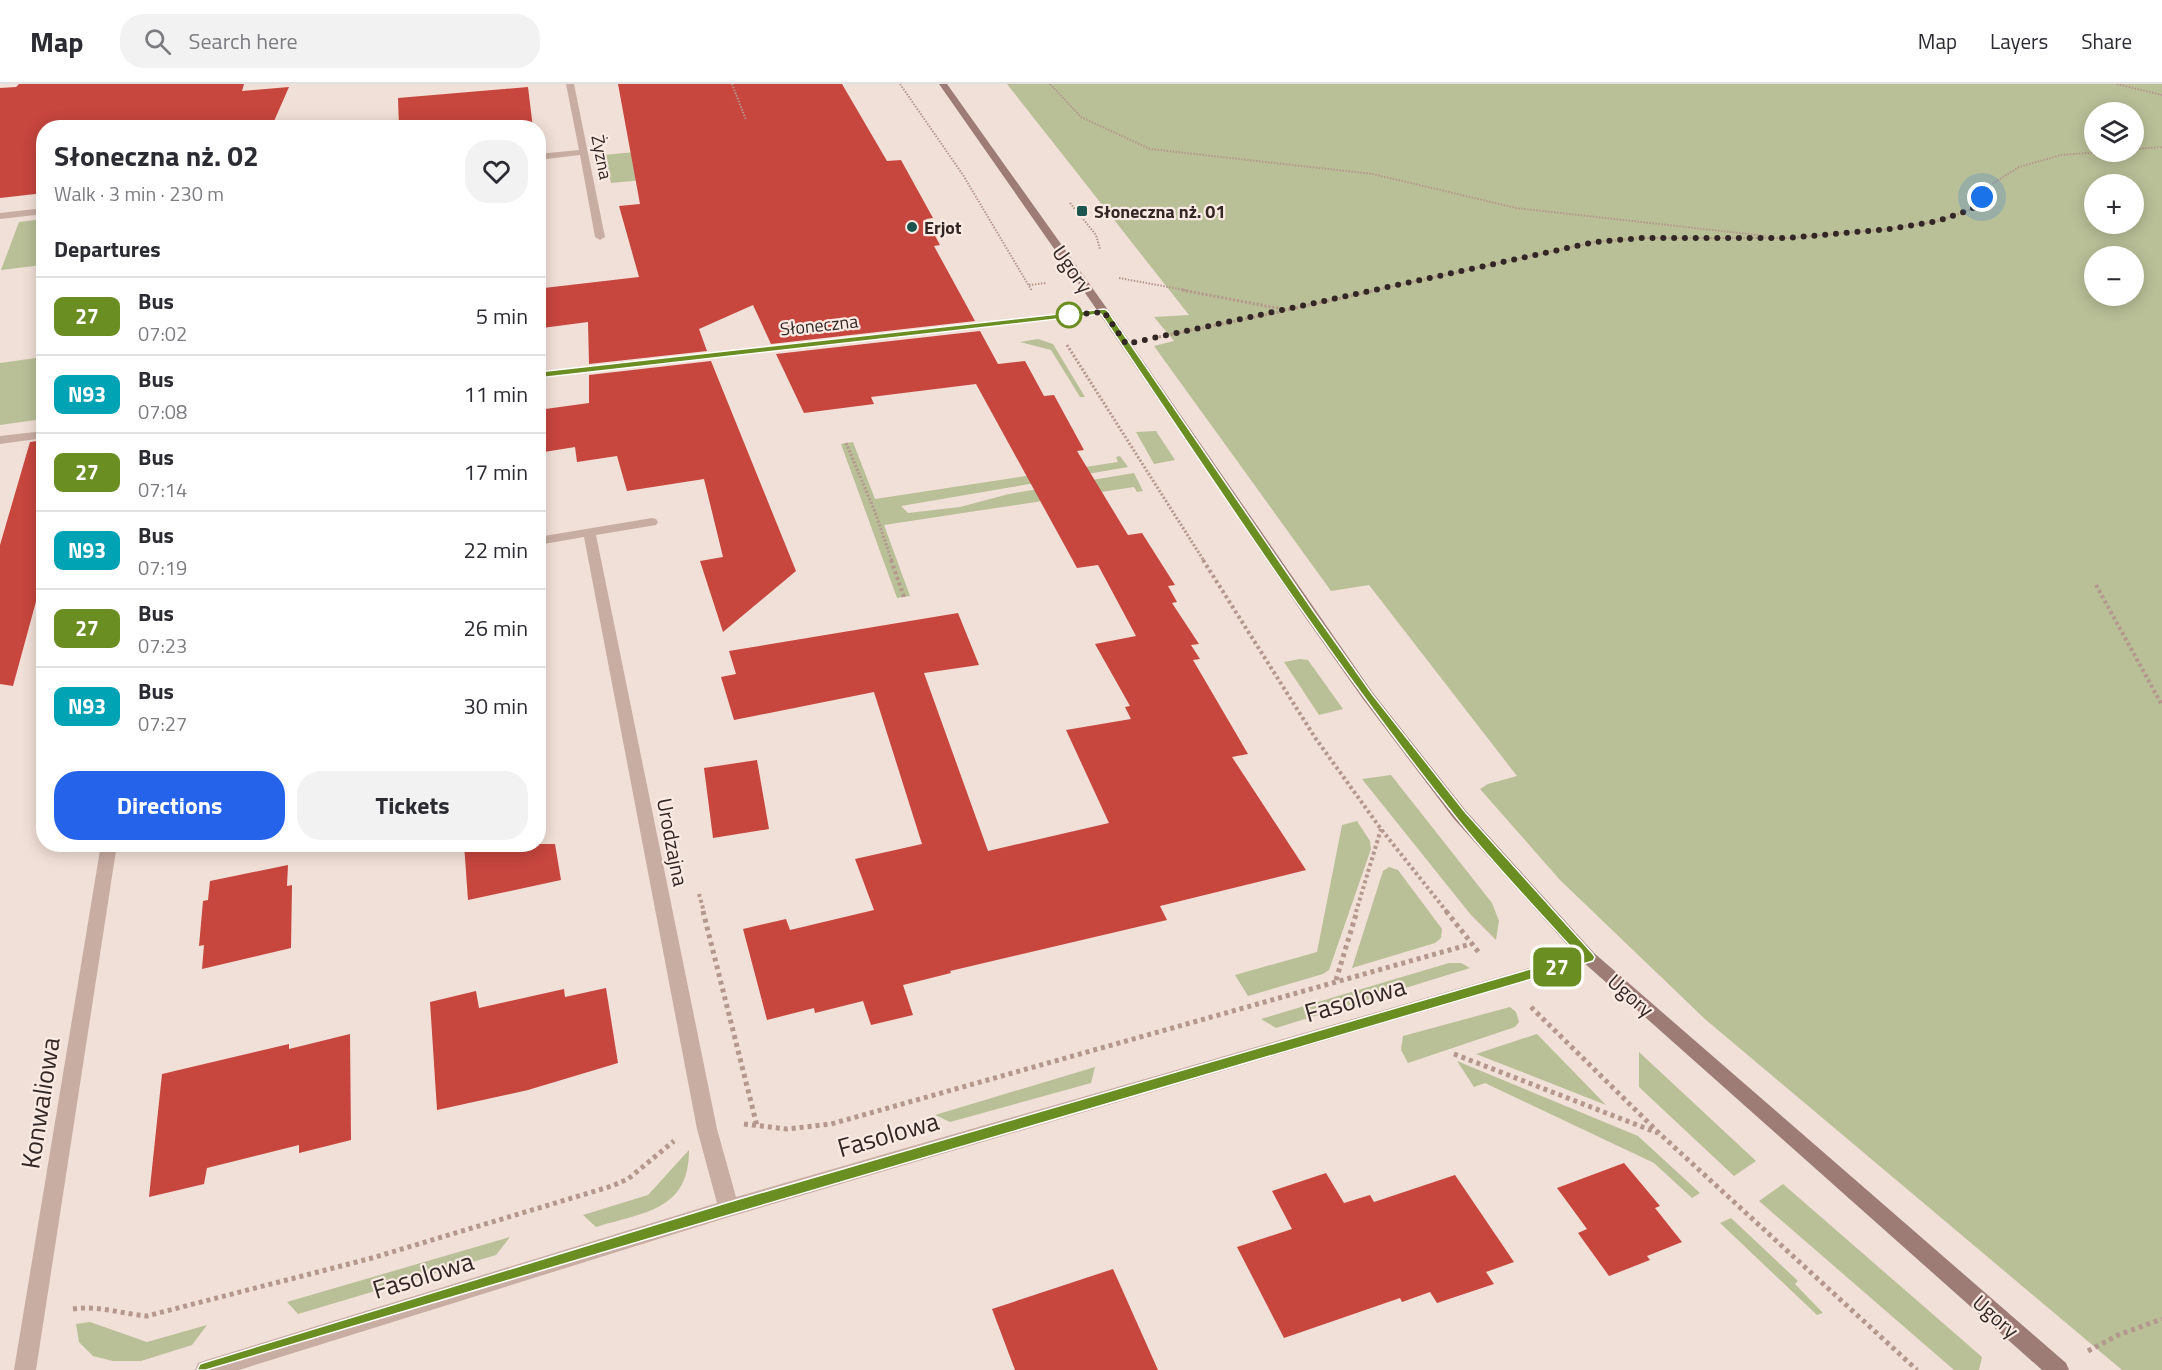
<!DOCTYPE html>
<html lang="en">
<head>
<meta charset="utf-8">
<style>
	:root { --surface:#fff; --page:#f2f2f3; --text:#2b2b33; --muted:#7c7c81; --line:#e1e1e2; --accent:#2563eb }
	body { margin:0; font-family:"Titillium Web",sans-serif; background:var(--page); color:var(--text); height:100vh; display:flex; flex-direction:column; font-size:22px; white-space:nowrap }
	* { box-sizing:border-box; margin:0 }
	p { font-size:20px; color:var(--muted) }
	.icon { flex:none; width:33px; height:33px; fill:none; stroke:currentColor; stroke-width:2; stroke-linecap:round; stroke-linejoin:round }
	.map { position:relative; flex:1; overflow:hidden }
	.sheet { position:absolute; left:36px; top:36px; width:510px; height:732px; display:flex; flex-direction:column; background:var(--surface); border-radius:24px; box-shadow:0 3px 15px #0003 }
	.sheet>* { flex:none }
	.badge { padding:0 12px; border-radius:9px; font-size:21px; line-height:39px }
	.buttons { position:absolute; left:2084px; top:18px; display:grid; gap:12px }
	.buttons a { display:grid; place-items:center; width:60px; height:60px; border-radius:50%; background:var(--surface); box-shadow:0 3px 15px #0003; font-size:30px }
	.you { position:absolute; width:30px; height:30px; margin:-15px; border:4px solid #fff; border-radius:50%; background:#1a73e8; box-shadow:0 0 0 9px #1a73e833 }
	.map>.badge { position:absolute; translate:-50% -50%; box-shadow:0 0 0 3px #fff }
	h2 { padding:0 18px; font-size:22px; line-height:54px }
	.round { display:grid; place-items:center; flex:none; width:63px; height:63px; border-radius:24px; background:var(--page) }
	.summary { display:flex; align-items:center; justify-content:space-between; height:102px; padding:0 18px }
	h1 { font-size:28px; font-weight:700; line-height:45px }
	.primary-button { display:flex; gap:12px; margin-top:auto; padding:12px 18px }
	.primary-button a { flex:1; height:69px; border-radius:24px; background:var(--accent); color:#fff; font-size:24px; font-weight:700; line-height:69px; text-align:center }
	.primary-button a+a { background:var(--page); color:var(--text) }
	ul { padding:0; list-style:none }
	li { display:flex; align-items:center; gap:18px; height:78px; padding:0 18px; border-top:2px solid var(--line) }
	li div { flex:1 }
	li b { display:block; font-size:22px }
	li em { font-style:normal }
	li .badge { min-width:66px; font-weight:700; text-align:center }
	header { display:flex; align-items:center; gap:36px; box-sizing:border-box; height:84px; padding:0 30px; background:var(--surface); border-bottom:2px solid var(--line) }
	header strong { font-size:28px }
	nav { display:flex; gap:33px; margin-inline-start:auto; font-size:21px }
	.search { width:420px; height:54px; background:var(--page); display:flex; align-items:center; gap:15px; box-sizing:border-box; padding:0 21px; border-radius:24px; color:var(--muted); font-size:22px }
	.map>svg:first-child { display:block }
	.green { fill:#b9bf97; fill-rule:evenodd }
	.building { fill:#c7463e }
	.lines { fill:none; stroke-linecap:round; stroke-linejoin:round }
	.path-far3 { stroke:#b4978d; stroke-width:2; stroke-dasharray:1.5 1.5; stroke-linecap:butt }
	.path-far2 { stroke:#b4978d; stroke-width:3; stroke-dasharray:2 2; stroke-linecap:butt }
	.path-far1 { stroke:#b4978d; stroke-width:4; stroke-dasharray:3 3; stroke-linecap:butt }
	.path { stroke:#b4978d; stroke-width:5; stroke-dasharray:4 4; stroke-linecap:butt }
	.street { fill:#c8ada3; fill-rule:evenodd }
	.secondary { fill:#9c7c75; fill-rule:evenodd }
	.line { fill:#6b8e23; stroke:#fff; stroke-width:1.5 }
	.walk { stroke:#332725; stroke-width:6; stroke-dasharray:0 10.8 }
	.poi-dot { fill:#1b554e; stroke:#f9ebe3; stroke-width:2 }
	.stop-dot { fill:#fff; stroke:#6b8e23; stroke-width:3 }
	.labels { text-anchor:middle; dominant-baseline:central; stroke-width:4.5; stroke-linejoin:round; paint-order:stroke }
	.far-street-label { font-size:18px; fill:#332725; stroke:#f9ebe3 }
	.far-poi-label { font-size:18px; font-weight:bold; fill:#332725; stroke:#f9ebe3; text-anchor:start }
	.street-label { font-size:21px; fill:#332725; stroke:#f9ebe3 }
	.near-street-label { font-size:26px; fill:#332725; stroke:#f9ebe3 }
</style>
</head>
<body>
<header>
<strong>Map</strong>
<div class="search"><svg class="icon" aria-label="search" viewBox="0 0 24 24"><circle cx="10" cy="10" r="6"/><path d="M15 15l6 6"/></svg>Search here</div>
<nav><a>Map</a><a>Layers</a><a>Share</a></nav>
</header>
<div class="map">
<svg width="2162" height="1286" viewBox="0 0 2162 1286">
	<rect width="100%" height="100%" fill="#f1e0d7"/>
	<!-- green -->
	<g class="green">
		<path d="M 1007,0 L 2162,0 L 2162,1286 L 2122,1286 L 1706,936 L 1560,796 L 1480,705 L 1488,700 L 1517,692 L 1369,501 L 1331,507 L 1154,262 L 1174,257 L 1154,233 L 1189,231 ZM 2094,28 L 2133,28 L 2133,68 L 2094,68 ZM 2094,100 L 2133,100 L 2133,140 L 2094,140 ZM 2094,172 L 2133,172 L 2133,212 L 2094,212 Z"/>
		<path d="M 706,61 L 759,85 L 611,99 L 604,71 Z"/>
		<path d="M 43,135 L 43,181 L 1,186 L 19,138 Z"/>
		<path d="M 1038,255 L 1053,260 L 1085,313 L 1080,313 L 1051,266 L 1020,258 Z"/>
		<path d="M 43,273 L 43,335 L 0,341 L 0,279 Z"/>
		<path d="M 1156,347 L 1175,376 L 1154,380 L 1136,348 Z"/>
		<path d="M 853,358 L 875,415 L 1118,378 L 1116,373 L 1120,372 L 1128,383 L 901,422 L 908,429 L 960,423 L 1009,410 L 1134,389 L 1143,407 L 1137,408 L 1134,403 L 884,441 L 910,512 L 897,514 L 841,360 Z"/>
		<path d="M 1300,575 L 1308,576 L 1343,625 L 1319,631 L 1284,578 Z"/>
		<path d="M 1391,691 L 1492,819 L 1499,837 L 1496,856 L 1471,831 L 1362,695 Z"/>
		<path d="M 1357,737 L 1370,757 L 1371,765 L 1329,886 L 1323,890 L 1248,912 L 1235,891 L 1317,868 L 1342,741 Z"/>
		<path d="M 1389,783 L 1398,786 L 1442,845 L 1441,854 L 1435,859 L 1352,884 L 1383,787 Z"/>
		<path d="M 1449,879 L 1461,879 L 1470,884 L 1276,944 L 1261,935 Z"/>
		<path d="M 1510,923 L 1516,928 L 1519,938 L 1515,943 L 1408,979 L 1401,966 L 1403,952 Z"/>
		<path d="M 1537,950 L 1606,1021 L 1476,970 Z"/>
		<path d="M 1639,968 L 1756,1077 L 1734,1092 L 1639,1003 Z"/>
		<path d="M 1457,977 L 1638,1052 L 1700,1109 L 1692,1114 L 1654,1079 L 1485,999 L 1474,1003 Z"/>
		<path d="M 1095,983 L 1091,999 L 950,1038 L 935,1031 Z"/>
		<path d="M 689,1066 C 689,1127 644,1128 596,1143 L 583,1131 L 648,1111 Z"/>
		<path d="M 1783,1100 L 1982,1273 L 1979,1286 L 1954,1286 L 1759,1117 Z"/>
		<path d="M 1731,1134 L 1798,1197 L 1795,1200 L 1823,1229 L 1817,1231 L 1720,1139 Z"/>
		<path d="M 510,1153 L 496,1171 L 298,1230 L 287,1218 Z"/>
		<path d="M 90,1238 L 147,1258 L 207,1241 L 192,1261 L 141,1277 L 113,1277 L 93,1272 L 79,1258 L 76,1240 Z"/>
	</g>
	<!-- building -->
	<g class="building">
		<path d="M 19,0 L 244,0 L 242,7 L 289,3 L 271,44 L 44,44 L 44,109 L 0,114 L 0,4 L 16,3 Z"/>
		<path d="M 618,0 L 842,0 L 887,77 L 901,76 L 933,134 L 926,135 L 940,161 L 934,162 L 975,237 L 771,260 L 753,221 L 699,245 L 707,267 L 589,280 L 588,238 L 542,244 L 544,204 L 639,193 L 619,122 L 640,120 Z"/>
		<path d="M 528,3 L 533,44 L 399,44 L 398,14 Z"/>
		<path d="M 980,247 L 998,280 L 1025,277 L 1044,312 L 1054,311 L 1084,366 L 1077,367 L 1128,451 L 1142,449 L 1175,501 L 1168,502 L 1177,518 L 1172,519 L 1199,560 L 1191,561 L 1200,575 L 1193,576 L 1248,670 L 1232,673 L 1306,786 L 1160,822 L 1167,836 L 950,887 L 951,889 L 903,901 L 913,931 L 871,941 L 863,917 L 815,929 L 814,924 L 767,936 L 743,845 L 786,835 L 790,846 L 874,826 L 855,775 L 922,760 L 874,608 L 734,636 L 721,593 L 736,590 L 729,567 L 958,529 L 979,581 L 924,589 L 988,767 L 1109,739 L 1066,646 L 1131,635 L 1125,623 L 1130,622 L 1095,560 L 1136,552 L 1098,481 L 1077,484 L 976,300 L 871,313 L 874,320 L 804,329 L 776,270 Z"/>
		<path d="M 711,277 L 796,487 L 723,548 L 700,477 L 723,473 L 704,395 L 627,407 L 617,372 L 577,378 L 575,363 L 538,369 L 538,326 L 589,319 L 589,291 Z"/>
		<path d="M 44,356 L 44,488 L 13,602 L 0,600 L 0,461 L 30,358 Z"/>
		<path d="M 757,676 L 769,745 L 713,754 L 704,684 Z"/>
		<path d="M 464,760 L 555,760 L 561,796 L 468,816 Z"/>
		<path d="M 288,781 L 287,802 L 292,801 L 291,864 L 202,885 L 204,861 L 199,862 L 203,817 L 208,816 L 210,797 Z"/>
		<path d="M 606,904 L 618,979 L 528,1006 L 437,1026 L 430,918 L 476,907 L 479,924 L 564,905 L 565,913 Z"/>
		<path d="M 350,950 L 351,1056 L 299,1069 L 299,1061 L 207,1084 L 204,1100 L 149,1113 L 162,990 L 289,960 L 289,965 Z"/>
		<path d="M 1624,1079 L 1660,1122 L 1655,1124 L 1682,1158 L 1647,1172 L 1650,1176 L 1609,1192 L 1578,1149 L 1587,1145 L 1557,1104 Z"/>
		<path d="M 1326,1089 L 1344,1119 L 1370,1111 L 1374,1118 L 1455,1091 L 1514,1178 L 1486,1188 L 1494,1200 L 1437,1219 L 1430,1208 L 1402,1218 L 1400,1214 L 1284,1254 L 1237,1163 L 1292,1145 L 1272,1107 Z"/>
		<path d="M 1113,1185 L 1158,1286 L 1015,1286 L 992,1225 Z"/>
	</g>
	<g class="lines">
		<!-- path-far3 -->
		<g class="path-far3">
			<path d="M 732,0 L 746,36"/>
			<path d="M 900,0 L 963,91 L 1032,207"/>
			<path d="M 1050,0 L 1081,33 L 1150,65 L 1373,90 L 1516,124 L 1766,152"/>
			<path d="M 2117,0 L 2162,11"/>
			<path d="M 2133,65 L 2162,63"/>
			<path d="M 1070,119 L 1096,151 L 1100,165"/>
			<path d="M 1119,194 L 1190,207"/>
			<path d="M 1029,201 L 1046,199"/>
			<path d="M 1371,207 L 1595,158 L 1642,154 L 1788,154 L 1890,145 L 1938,137 L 1972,125 L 1991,101 L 2019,83 L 2061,71 L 2101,68"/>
		</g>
		<!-- path-far2 -->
		<g class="path-far2">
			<path d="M 1182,206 L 1287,226 L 1378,206"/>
			<path d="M 1159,253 L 1284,227"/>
			<path d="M 1067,261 L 1204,477"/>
			<path d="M 846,359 L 875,428 L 892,477"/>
		</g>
		<!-- path-far1 -->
		<g class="path-far1">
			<path d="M 891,476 L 904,513"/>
			<path d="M 1203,476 L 1316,655 L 1381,745 L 1447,828"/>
			<path d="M 2096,501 L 2162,621"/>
			<path d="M 699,810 L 704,828"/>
			<path d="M 1356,828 L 1381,745"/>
		</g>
		<!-- path -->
		<g class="path">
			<path d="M 703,827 L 757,1042"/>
			<path d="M 1446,827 L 1480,870"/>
			<path d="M 1336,896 L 1357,827"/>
			<path d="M 1531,923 L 1660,1050 L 1917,1286"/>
			<path d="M 1454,970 L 1658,1049"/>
			<path d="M 744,1040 L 787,1045 L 831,1040 L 1471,860"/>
			<path d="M 73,1225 C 97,1221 123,1230 147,1232 L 372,1174 L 612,1102 L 628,1095 L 674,1057"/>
			<path d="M 2088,1267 L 2118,1251 L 2162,1235"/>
		</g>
		<!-- street -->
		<g class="street">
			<path d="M 566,0 L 574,0 L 605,153 L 600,156 L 595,153 L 580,71 L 538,76 L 538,70 L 579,66 Z"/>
			<path d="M 44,124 L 44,130 L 0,135 L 0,129 Z"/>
			<path d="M 1104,225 L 1108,226 L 1108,230 L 538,294 L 538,288 Z"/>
			<path d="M 44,347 L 44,354 L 0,360 L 0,352 Z"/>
			<path d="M 652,434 L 656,435 L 658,438 L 656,441 L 596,451 L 717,1045 L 736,1113 L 1588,867 L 1594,869 L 1597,873 L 1594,877 L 1588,879 L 729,1133 L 239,1286 L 195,1286 L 198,1279 L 206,1276 L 717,1119 L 697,1045 L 584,453 L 538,461 L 538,453 Z"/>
			<path d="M 101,760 L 117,760 L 36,1286 L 14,1286 Z"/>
		</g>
		<!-- secondary -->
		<path class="secondary" d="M 939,0 L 947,0 L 1108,226 L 1373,609 L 1466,727 L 1594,869 L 2066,1279 L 2069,1286 L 2042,1286 L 1582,877 L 1454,735 L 1363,615 L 1305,533 L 1099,229 Z"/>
	</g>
	<!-- line -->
	<path class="line" d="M 1104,225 L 1107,226 L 1314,528 L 1372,610 L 1465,728 L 1593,870 L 1595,873 L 1593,877 L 729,1131 L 206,1286 L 197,1286 L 200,1280 L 206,1278 L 729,1118 L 1578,871 C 1537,825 1493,780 1455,732 C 1327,572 1216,400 1101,230 L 538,294 L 534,291 L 538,288 Z"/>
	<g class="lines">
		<!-- walk -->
		<path class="walk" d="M 1069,231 L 1067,231 L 1104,228 L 1126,260 L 1595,158 L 1642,154 L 1788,154 L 1890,145 L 1938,137 L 1972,125 L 1982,113"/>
	</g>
	<!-- markers -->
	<g class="poi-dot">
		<rect x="1076" y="121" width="12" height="12" rx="3"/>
		<circle cx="912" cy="143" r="6"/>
	</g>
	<circle class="stop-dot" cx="1069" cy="231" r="12"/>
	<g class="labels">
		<!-- far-street labels -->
		<g class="far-street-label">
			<text transform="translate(602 73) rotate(79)">Żyzna</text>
			<text transform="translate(819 241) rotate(-6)">Słoneczna</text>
		</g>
		<!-- far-poi labels -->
		<g class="far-poi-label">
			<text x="1094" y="127">Słoneczna nż. 01</text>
			<text x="924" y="143">Erjot</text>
		</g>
		<!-- street labels -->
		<g class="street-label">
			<text transform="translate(1073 185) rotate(55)">Ugory</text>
			<text transform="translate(673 758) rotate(79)">Urodzajna</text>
			<text transform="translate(1631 911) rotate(41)">Ugory</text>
			<text transform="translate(1996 1232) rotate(41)">Ugory</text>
		</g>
		<!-- near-street labels -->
		<g class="near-street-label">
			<text transform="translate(1355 915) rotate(-16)">Fasolowa</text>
			<text transform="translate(40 1019) rotate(-81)">Konwaliowa</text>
			<text transform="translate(888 1050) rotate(-16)">Fasolowa</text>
			<text transform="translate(423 1191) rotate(-17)">Fasolowa</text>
		</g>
	</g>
</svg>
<div class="buttons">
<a><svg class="icon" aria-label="layers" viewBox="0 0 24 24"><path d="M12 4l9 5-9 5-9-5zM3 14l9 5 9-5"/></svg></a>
<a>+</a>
<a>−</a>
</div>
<div class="you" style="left:1982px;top:113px"></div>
<b class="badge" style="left:1557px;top:883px;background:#6b8e23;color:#fff">27</b>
<section class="sheet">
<div class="summary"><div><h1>Słoneczna nż. 02</h1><p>Walk · 3 min · 230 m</p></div><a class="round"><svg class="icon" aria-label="heart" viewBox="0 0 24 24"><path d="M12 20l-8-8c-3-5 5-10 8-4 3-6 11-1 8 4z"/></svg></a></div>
<h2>Departures</h2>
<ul>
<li><span class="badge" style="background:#6b8e23;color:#fff">27</span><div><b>Bus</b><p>07:02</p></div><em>5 min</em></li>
<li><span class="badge" style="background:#00a3b4;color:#fff">N93</span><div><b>Bus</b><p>07:08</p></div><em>11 min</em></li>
<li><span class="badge" style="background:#6b8e23;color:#fff">27</span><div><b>Bus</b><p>07:14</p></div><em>17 min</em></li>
<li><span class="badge" style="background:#00a3b4;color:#fff">N93</span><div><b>Bus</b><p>07:19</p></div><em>22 min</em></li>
<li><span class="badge" style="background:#6b8e23;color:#fff">27</span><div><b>Bus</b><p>07:23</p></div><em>26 min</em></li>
<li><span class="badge" style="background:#00a3b4;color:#fff">N93</span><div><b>Bus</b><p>07:27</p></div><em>30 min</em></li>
</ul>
<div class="primary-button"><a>Directions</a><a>Tickets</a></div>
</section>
</div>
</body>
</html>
